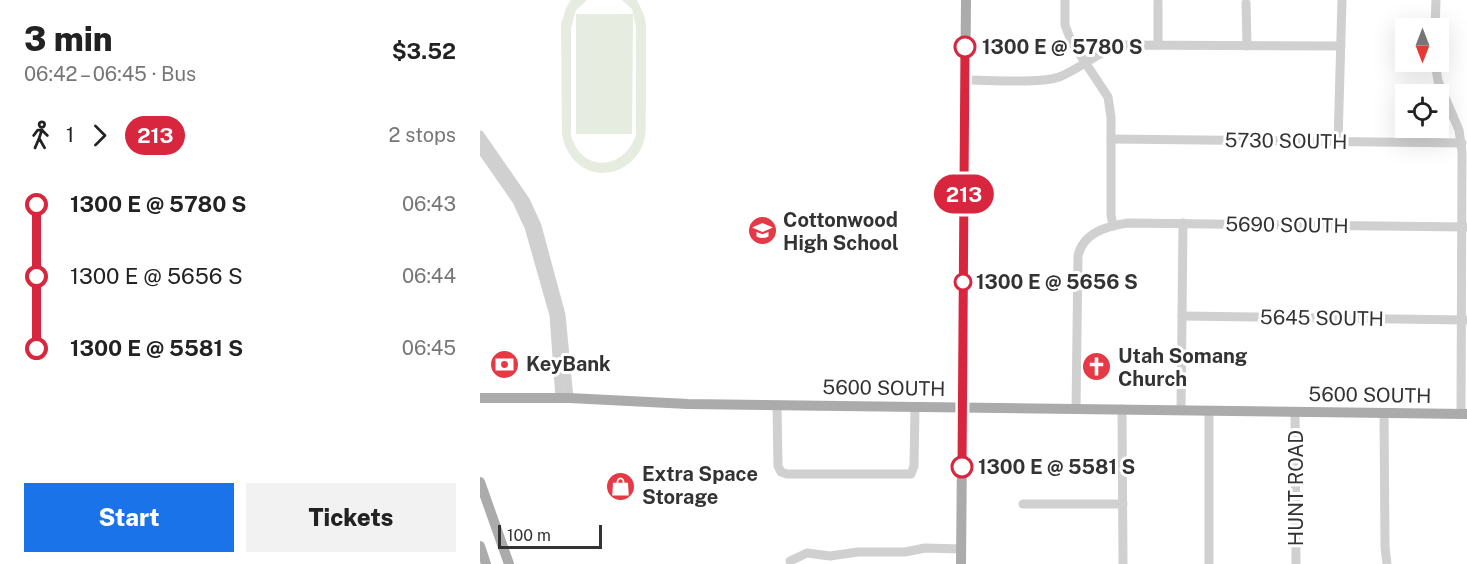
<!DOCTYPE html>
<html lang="en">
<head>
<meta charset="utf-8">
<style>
	:root { --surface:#fff; --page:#f2f2f2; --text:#222; --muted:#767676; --accent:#1a73e8 }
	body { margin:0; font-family:"Public Sans",sans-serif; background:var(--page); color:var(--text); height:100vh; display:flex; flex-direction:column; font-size:22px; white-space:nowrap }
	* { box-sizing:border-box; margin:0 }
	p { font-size:20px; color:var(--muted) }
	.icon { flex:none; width:33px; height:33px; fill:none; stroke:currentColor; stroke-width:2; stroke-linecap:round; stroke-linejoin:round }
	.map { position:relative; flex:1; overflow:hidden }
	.sheet { display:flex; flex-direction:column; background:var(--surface); width:480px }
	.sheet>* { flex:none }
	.badge { padding:0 12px; border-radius:20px; font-size:21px; line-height:39px }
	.needle { width:39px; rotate:180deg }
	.controls { position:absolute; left:915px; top:18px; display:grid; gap:12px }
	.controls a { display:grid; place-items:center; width:54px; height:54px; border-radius:0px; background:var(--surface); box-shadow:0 6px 24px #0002; font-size:30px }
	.scale { position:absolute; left:18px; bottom:15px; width:104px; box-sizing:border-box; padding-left:6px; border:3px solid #333; border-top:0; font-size:16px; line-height:21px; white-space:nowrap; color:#333; -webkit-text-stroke:4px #fff; paint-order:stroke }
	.map>.badge { position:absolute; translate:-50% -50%; box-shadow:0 0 0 3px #fff }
	.legs { display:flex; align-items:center; gap:9px; height:66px; padding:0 24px; font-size:20px }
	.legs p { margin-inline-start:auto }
	.headline { display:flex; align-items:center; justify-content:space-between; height:102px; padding:0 24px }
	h1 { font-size:33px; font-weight:800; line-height:45px }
	.cta { display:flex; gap:12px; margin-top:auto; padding:12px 24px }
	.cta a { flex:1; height:69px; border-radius:0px; background:var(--accent); color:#fff; font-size:24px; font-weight:800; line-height:69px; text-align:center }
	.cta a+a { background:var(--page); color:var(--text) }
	ul { padding:0 24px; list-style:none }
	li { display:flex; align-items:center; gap:21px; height:72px; font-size:22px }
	li i { display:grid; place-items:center; width:9px; height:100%; margin:0 8px; background:currentColor }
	li i::after { content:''; width:15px; height:15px; margin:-8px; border:4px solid; border-radius:50%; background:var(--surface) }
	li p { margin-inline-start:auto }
	li:first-child i { background:linear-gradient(#0000 50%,currentColor 0) }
	li:last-child i { background:linear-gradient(currentColor 50%,#0000 0) }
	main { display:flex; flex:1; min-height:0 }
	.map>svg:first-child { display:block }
	.green { fill:#e6ecdf }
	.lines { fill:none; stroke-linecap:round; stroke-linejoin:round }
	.minor { stroke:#d0d0d0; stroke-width:9 }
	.major { stroke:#ababab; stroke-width:10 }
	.line-1-casing { stroke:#fff; stroke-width:14 }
	.line-1 { stroke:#d7263d; stroke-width:9 }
	.stop-1-dot { fill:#fff; stroke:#d7263d; stroke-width:3 }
	.labels { text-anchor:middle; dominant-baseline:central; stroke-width:6; stroke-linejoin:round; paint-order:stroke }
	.stop-label { font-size:20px; font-weight:bold; fill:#333; stroke:#fff; text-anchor:start }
	.street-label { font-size:20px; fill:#333; stroke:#fff }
	.poi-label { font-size:20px; font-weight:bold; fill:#333; stroke:#fff; text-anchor:start }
</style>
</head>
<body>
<main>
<section class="sheet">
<div class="headline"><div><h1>3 min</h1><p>06:42 – 06:45 · Bus</p></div><b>$3.52</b></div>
<div class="legs"><svg class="icon" aria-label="walk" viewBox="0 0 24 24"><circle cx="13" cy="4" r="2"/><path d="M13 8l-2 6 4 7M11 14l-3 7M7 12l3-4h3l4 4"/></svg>1<svg class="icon" aria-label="forward" viewBox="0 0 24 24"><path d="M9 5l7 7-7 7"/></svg><b class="badge" style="background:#d7263d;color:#fff">213</b><p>2 stops</p></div>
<ul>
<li><i style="color:#d7263d"></i><b>1300 E @ 5780 S</b><p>06:43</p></li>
<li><i style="color:#d7263d"></i><span>1300 E @ 5656 S</span><p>06:44</p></li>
<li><i style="color:#d7263d"></i><b>1300 E @ 5581 S</b><p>06:45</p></li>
</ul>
<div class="cta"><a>Start</a><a>Tickets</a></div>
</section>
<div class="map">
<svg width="987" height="564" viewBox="0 0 987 564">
	<rect width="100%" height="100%" fill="#fff"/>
	<!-- green -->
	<g class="green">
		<path d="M 91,0 L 107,0 L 96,10 L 91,28 L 91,135 C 101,173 144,171 156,135 L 156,27 L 152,9 L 142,0 L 157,0 L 164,15 L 166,24 C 166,51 166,77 166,104 C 165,116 167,129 164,141 C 158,162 136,177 114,172 C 96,167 86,153 82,135 L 81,24 L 86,8 Z"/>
		<path d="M 96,14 L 153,14 L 152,134 L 96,134 Z"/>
	</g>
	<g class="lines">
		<!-- minor -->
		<g class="minor">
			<path d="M 585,0 L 585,25 L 591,41 L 628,97 L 631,117 L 631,215 L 633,226"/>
			<path d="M 678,2 L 678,45"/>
			<path d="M 766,3 L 767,46"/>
			<path d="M 955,28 L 956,0"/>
			<path d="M 955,62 L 958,81 L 979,130 L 982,152 L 981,414"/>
			<path d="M 485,80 C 508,80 560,84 579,77 C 602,68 618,51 642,45 L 861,46"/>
			<path d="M 0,135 L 45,200 L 57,226 L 81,315 L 89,398"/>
			<path d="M 631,139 L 982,143"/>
			<path d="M 858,142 L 862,0"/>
			<path d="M 0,148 L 37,201 L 49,227 L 74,315 L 80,398"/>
			<path d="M 702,316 L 987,320"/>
			<path d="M 297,405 L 298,466 L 301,472 L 307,474 L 431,474 L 434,466 L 435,407"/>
			<path d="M 596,409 L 598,256 C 603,233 626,226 648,223 L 987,227"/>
			<path d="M 642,409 L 643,564"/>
			<path d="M 701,410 L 703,223"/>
			<path d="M 729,411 L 729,564"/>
			<path d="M 815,412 L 816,564"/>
			<path d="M 904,413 L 905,547 L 907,564"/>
			<path d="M 543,504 L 643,504"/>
			<path d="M 310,561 L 327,553 L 350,556 L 378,552 L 425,552 L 445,548 L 481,549"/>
		</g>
		<!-- major -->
		<g class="major">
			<path d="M 0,398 L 89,398 L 208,404 L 987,414"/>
			<path d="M 0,482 L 29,564"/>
			<path d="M 0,546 L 6,564"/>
			<path d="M 481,564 L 486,0"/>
		</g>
	</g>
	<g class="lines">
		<defs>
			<path id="line-1" d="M 482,467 L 485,47"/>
		</defs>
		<!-- line-1 casing -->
		<use href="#line-1" class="line-1-casing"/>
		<!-- line-1 -->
		<use href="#line-1" class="line-1"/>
	</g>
	<!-- icons -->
	<defs>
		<symbol id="school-disc" viewBox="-11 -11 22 22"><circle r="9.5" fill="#e63946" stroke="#fff"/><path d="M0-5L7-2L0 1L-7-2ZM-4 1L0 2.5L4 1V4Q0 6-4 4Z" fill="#fff"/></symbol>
		<symbol id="bank-disc" viewBox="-11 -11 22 22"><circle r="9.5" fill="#e63946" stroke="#fff"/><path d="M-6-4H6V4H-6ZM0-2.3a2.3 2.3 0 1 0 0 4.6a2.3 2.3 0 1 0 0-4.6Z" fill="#fff"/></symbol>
		<symbol id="church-disc" viewBox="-11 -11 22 22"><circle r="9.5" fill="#e63946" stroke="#fff"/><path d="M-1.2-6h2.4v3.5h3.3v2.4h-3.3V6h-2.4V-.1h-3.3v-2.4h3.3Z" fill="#fff"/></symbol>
		<symbol id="shop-disc" viewBox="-11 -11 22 22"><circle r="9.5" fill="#e63946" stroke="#fff"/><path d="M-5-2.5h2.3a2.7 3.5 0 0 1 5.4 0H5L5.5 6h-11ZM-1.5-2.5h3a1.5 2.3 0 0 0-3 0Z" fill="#fff"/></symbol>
	</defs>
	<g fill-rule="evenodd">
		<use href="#school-disc" x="266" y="214" width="33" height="33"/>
		<use href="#bank-disc" x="8" y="348" width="33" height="33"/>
		<use href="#church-disc" x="600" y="350" width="33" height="33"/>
		<use href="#shop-disc" x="124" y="470" width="33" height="33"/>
	</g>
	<!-- markers -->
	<g class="stop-1-dot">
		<circle cx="485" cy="47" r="10"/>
		<circle cx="483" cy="282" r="8"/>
		<circle cx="482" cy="467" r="10"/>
	</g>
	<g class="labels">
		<!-- stop labels -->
		<g class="stop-label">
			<text x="502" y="47">1300 E @ 5780 S</text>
			<text x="496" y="282">1300 E @ 5656 S</text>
			<text x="498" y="467">1300 E @ 5581 S</text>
		</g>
		<!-- street labels -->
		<g class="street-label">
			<text transform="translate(806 141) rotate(1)">5730 SOUTH</text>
			<text transform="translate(807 225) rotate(1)">5690 SOUTH</text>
			<text transform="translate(842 318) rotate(1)">5645 SOUTH</text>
			<text transform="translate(404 388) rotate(1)">5600 SOUTH</text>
			<text transform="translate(890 395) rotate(1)">5600 SOUTH</text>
			<text transform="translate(816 488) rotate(-90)">HUNT ROAD</text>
		</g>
		<!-- poi labels -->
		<g class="poi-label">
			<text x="303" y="220">Cottonwood<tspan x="303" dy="23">High School</tspan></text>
			<text x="638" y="356">Utah Somang<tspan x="638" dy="23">Church</tspan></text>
			<text x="46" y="364">KeyBank</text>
			<text x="162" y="474">Extra Space<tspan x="162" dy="23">Storage</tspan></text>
		</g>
	</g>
</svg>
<div class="controls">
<a><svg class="needle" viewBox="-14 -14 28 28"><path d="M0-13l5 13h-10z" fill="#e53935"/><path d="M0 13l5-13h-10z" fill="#767676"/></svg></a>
<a><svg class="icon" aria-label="locate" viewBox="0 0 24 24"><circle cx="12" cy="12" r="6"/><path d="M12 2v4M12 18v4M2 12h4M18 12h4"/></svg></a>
</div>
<div class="scale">100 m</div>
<b class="badge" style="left:484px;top:194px;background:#d7263d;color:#fff">213</b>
</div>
</main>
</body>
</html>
